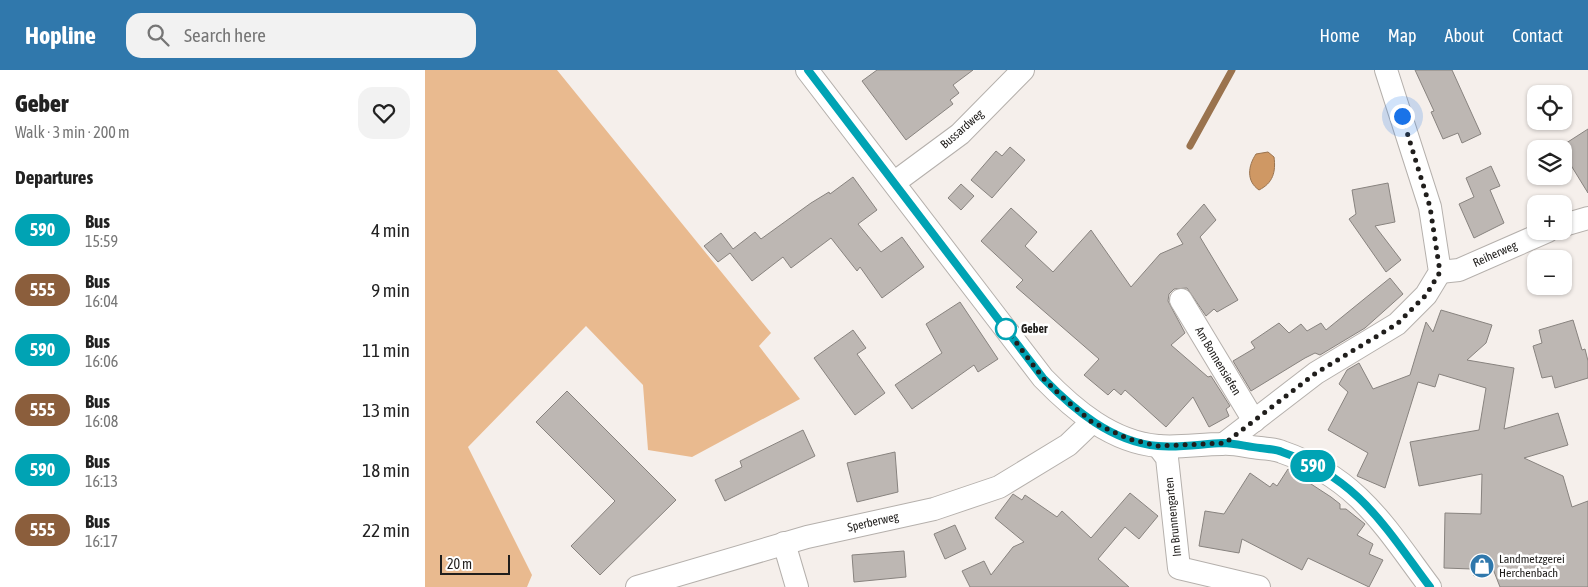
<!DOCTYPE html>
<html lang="en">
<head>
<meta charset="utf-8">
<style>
	:root { --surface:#fff; --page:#f2f2f2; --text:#222; --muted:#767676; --accent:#3078ac }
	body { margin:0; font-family:"Asap Condensed",sans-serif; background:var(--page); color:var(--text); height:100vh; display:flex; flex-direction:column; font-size:19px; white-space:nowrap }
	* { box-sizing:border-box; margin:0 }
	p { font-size:16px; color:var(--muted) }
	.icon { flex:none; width:28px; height:28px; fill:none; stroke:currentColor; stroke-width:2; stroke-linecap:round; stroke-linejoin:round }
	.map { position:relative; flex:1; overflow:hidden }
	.drawer { display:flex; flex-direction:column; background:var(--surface); width:425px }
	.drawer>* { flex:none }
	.badge { padding:0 10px; border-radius:16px; font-size:18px; line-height:32px }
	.fabs { position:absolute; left:1102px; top:15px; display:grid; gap:10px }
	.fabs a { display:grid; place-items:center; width:45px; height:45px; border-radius:10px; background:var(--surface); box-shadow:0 1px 4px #0004; font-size:25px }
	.scale { position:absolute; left:15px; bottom:12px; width:70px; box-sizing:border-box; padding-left:5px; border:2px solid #201e1c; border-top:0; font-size:14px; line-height:18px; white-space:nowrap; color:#201e1c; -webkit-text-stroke:4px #fff; paint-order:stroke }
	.you { position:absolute; width:25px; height:25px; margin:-12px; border:4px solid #fff; border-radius:50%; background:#1a73e8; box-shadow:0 0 0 8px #1a73e833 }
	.map>.badge { position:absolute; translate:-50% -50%; box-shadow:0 0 0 2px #fff }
	h2 { padding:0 15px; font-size:19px; line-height:45px }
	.round { display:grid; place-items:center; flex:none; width:52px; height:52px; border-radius:15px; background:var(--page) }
	.headline { display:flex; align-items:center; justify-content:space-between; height:85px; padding:0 15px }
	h1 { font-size:24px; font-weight:800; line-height:38px }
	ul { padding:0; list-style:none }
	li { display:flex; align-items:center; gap:15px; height:60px; padding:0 15px }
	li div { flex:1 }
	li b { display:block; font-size:19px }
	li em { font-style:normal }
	li .badge { min-width:55px; font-weight:700; text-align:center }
	header { display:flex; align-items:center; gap:30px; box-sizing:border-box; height:70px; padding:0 25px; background:var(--accent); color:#fff }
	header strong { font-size:24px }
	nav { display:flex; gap:28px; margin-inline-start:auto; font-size:18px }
	.search { width:350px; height:45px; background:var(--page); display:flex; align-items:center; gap:12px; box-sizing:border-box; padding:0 18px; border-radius:15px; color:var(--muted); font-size:19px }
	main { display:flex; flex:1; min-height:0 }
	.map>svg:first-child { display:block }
	.green { fill:#e9ba8f }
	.water { fill:#cf9864; stroke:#9a734e }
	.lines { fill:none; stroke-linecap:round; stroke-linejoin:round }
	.stream { stroke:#9a734e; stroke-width:7 }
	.building { fill:#bdb7b3; stroke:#88837f }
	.street-casing { stroke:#b5b0ac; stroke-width:24 }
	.street { stroke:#fff; stroke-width:22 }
	.line-casing { stroke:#fff; stroke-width:11 }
	.line { stroke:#00a3b4; stroke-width:8 }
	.walk { stroke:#201e1c; stroke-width:5; stroke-dasharray:0 9 }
	.stop-dot { fill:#fff; stroke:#00a3b4; stroke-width:2.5 }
	.labels { text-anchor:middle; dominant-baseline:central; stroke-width:5; stroke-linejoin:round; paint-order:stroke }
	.street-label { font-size:12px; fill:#201e1c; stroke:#fff }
	.stop-label { font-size:12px; font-weight:bold; fill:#201e1c; stroke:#fff; text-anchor:start }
	.poi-label { font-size:12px; fill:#201e1c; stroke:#fff; text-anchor:start }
</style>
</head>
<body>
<header>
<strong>Hopline</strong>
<div class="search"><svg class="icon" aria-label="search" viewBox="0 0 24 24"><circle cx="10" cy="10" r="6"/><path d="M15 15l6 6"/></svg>Search here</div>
<nav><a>Home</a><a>Map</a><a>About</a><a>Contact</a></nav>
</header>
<main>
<section class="drawer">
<div class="headline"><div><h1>Geber</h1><p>Walk · 3 min · 200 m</p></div><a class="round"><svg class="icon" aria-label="heart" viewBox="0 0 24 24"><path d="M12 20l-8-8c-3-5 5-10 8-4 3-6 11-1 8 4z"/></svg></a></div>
<h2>Departures</h2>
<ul>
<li><span class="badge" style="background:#00a3b4;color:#fff">590</span><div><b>Bus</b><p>15:59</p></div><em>4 min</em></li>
<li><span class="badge" style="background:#8b5e3c;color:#fff">555</span><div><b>Bus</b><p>16:04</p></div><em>9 min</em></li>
<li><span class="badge" style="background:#00a3b4;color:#fff">590</span><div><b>Bus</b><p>16:06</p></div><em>11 min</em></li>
<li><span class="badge" style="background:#8b5e3c;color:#fff">555</span><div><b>Bus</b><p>16:08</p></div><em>13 min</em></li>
<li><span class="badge" style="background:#00a3b4;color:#fff">590</span><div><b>Bus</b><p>16:13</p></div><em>18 min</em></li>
<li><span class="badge" style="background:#8b5e3c;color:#fff">555</span><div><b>Bus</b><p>16:17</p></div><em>22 min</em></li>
</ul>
</section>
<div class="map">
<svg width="1163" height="517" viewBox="0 0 1163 517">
	<rect width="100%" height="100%" fill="#f5efeb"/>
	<!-- green -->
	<path class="green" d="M 0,0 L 132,0 L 346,263 L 334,276 L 375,329 L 267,387 L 223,380 L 218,315 L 161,256 L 43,377 L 107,505 L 102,517 L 0,517 Z"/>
	<!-- water -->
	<path class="water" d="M 843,82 L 849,87 C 851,102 848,113 834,120 C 821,111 823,96 831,84 Z"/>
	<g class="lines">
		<!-- stream -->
		<path class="stream" d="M 765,76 L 807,0"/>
	</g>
	<!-- building -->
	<g class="building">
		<path d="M 452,0 L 548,0 L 528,15 L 534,23 L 525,30 L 528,34 L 481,70 L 437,11 Z"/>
		<path d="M 990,0 L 1027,0 L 1056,64 L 1037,73 L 1033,63 L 1018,69 L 1006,42 L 1009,41 Z"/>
		<path d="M 1163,59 L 1163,123 L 1139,84 L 1139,79 L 1135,77 Z"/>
		<path d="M 585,77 L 600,90 L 567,128 L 546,110 L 571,81 L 577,86 Z"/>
		<path d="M 1066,96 L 1075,116 L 1065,120 L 1079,153 L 1049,168 L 1034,134 L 1049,127 L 1041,108 Z"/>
		<path d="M 428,107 L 452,140 L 433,154 L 456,182 L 477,167 L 499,197 L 457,228 L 435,197 L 432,201 L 406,168 L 366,198 L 358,187 L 327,211 L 305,183 L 293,192 L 279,176 L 296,163 L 308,179 L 330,162 L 336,169 L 386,133 L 404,122 L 405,124 Z"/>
		<path d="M 963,113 L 970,152 L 950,156 L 976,190 L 961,202 L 924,149 L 931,144 L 927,120 Z"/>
		<path d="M 536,114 L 549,126 L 536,140 L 523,128 Z"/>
		<path d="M 779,134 L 791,150 L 775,167 L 813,230 L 792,242 L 789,239 L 781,246 L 762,218 L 749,219 L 744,224 L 743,231 L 760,263 L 746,275 L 783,307 L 786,306 L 805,336 L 801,339 L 804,346 L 784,357 L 768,327 L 741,357 L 700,320 L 696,325 L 689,319 L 683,325 L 659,305 L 674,289 L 591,217 L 598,210 L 556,171 L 586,138 L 612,162 L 600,176 L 628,202 L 666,160 L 706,217 L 735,184 L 758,174 L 752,164 Z"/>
		<path d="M 965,208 L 978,224 L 940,258 L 895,285 L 890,283 L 880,288 L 826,321 L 808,291 L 830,278 L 826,272 L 854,253 L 864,263 L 876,254 L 882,261 L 896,253 L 901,260 Z"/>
		<path d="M 535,232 L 573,289 L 553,302 L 549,295 L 487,339 L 470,315 L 517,283 L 501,254 Z"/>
		<path d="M 1016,240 L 1067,255 L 1061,273 L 1042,290 L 1089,298 L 1079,359 L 1133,343 L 1143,375 L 1099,388 L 1138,406 L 1147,437 L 1163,431 L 1163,517 L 1075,517 L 1068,499 L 1049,506 L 1047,499 L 1019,498 L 1020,443 L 1056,444 L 1057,404 L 994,416 L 985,372 L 1054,360 L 1061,318 L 1014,304 L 1010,317 L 993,312 L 960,418 L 932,406 L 943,383 L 903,360 L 923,322 L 914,314 L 922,300 L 934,293 L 948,319 L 985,305 L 1001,252 L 1008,262 Z"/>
		<path d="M 1148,250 L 1157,280 L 1160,279 L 1163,291 L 1163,308 L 1130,318 L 1127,306 L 1117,308 L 1108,276 L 1117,273 L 1114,260 Z"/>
		<path d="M 428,260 L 441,278 L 432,284 L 460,323 L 430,345 L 389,288 Z"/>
		<path d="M 142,321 L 251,430 L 175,505 L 146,476 L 190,431 L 111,352 Z"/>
		<path d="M 378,360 L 390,386 L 300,431 L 290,410 L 317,397 L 315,391 Z"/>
		<path d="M 470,382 L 473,422 L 432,432 L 422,393 Z"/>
		<path d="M 863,399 L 906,427 L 915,434 L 915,439 L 921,439 L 940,454 L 932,465 L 948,474 L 944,484 L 958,490 L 944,517 L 883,488 L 877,500 L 817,469 L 814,483 L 774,476 L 780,441 L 799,444 L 825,403 L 845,417 L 848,413 L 852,416 Z"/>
		<path d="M 705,423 L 733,446 L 714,469 L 700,457 L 673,489 L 704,517 L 545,517 L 537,501 L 559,491 L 566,505 L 588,477 L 599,472 L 570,448 L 588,424 L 597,430 L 600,425 L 632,447 L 637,441 L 666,468 Z"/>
		<path d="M 530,455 L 541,479 L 520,489 L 509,464 Z"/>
		<path d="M 479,481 L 481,507 L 429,512 L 427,485 Z"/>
	</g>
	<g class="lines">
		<defs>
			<g id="street">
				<path d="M 382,0 L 618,308 C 649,340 687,372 733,376 C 754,378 776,374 797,374 C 810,373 823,377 835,378 C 842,379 851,379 857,382 C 933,408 960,457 1005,517"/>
				<path d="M 470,112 L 535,64 L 598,0"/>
				<path d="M 1139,155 L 1163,148"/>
				<path d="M 1015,202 L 1034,200 L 1123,161"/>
				<path d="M 756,230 L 829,351"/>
				<path d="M 800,373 L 891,303 L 972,254 L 1001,225 L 1015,202 L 1005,137 L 961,0"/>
				<path d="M 733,376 L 742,388 L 754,498 L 834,517"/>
				<path d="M 359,473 L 372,517"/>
				<path d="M 212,517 L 382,467 L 509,439 L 574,417 L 643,375 L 667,352"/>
			</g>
		</defs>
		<!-- street casing -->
		<use href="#street" class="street-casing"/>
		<!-- street -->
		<use href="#street" class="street"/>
	</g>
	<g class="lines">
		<defs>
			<path id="line" d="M 383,0 L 618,308 C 649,340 687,372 733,376 C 754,378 776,374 798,373 C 810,373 823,377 835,378 C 842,379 851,379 857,382 C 933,408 960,457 1005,517"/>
		</defs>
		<!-- line casing -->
		<use href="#line" class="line-casing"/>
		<!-- line -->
		<use href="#line" class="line"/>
		<!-- walk -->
		<path class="walk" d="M 581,259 L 618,308 L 636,326 L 667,352 L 704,369 L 733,376 L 800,373 L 891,303 L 972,254 L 1001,225 L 1015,202 L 1005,137 L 977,46"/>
	</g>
	<!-- icons -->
	<defs>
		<symbol id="shop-disc" viewBox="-11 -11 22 22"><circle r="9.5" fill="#3078ac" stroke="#fff"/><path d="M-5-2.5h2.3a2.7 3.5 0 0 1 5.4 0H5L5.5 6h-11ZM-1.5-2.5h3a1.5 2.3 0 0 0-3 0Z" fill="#fff"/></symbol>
	</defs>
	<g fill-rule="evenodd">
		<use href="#shop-disc" x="1043" y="482" width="28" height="28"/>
	</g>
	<!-- markers -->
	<circle class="stop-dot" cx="581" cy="259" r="10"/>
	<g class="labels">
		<!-- street labels -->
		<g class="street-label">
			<text transform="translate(537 59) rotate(-41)">Bussardweg</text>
			<text transform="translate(1070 184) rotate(-24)">Reiherweg</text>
			<text transform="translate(793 291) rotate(59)">Am Bonnensiefen</text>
			<text transform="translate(748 447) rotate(-96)">Im Brunnengarten</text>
			<text transform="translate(448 452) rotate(-13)">Sperberweg</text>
		</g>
		<!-- stop labels -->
		<g class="stop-label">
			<text x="596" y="259">Geber</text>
		</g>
		<!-- poi labels -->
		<g class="poi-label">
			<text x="1074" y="489">Landmetzgerei<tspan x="1074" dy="14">Herchenbach</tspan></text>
		</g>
	</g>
</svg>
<div class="fabs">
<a><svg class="icon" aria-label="locate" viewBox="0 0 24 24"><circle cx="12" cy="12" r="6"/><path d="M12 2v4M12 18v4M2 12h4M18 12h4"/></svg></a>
<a><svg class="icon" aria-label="layers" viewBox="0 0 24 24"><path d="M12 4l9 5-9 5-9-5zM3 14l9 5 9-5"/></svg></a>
<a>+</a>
<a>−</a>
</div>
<div class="scale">20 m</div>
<div class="you" style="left:977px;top:46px"></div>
<b class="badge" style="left:888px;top:396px;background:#00a3b4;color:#fff">590</b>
</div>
</main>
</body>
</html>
